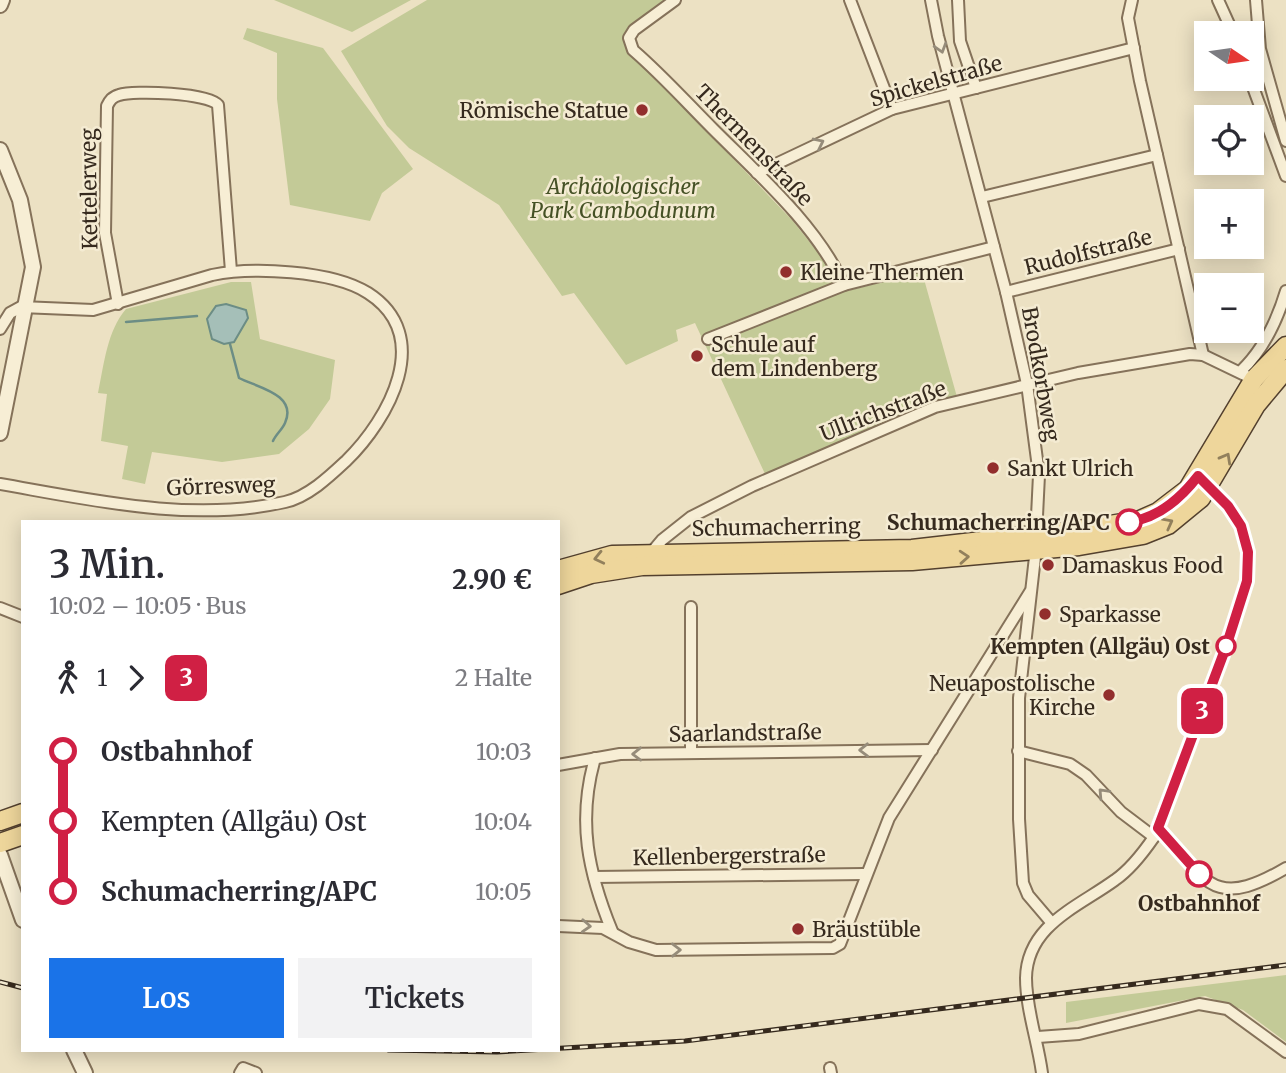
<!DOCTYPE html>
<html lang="de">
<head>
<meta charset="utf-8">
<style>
	:root { --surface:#fff; --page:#f2f2f3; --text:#2b2b33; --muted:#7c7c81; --accent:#1a73e8 }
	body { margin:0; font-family:Merriweather,serif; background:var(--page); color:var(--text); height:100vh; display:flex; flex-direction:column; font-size:26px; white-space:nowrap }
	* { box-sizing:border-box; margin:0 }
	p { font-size:23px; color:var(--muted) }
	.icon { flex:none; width:38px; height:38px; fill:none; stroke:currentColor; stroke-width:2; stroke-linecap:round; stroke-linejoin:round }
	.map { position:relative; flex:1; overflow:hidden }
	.details { position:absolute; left:21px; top:520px; width:539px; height:532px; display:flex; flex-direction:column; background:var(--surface); border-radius:0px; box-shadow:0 4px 18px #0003 }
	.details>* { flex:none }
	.badge { padding:0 14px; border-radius:10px; font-size:24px; line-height:46px }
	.needle { width:46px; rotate:103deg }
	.buttons { position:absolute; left:1194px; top:21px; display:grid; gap:14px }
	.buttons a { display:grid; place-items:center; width:70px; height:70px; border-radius:0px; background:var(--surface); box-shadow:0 4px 18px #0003; font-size:35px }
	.map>.badge { position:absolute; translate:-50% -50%; box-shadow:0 0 0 4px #fff }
	.legs { display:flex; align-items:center; gap:10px; height:77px; padding:0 28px; font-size:23px }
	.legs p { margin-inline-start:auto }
	.headline { display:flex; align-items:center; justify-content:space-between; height:119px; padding:0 28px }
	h1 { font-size:38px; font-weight:600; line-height:52px }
	.cta { display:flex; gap:14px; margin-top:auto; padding:14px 28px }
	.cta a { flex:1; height:80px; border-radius:0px; background:var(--accent); color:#fff; font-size:28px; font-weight:600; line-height:80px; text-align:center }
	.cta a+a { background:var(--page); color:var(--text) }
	ul { padding:0 28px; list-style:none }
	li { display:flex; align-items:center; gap:24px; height:70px; font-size:26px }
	li i { display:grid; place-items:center; width:10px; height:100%; margin:0 9px; background:currentColor }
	li i::after { content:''; width:18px; height:18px; margin:-9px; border:5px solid; border-radius:50%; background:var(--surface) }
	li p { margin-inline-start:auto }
	li:first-child i { background:linear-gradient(#0000 50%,currentColor 0) }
	li:last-child i { background:linear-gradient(currentColor 50%,#0000 0) }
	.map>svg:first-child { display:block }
	.green { fill:#c3ca97 }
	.water { fill:#a5bfb8; stroke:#6c8d85; stroke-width:2 }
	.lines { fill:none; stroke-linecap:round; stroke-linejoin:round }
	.stream { stroke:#6c8d85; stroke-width:2.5 }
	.minor-casing { stroke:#85725a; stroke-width:14 }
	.tertiary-casing { stroke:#85725a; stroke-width:18 }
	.primary-casing { stroke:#53402e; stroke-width:21 }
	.minor { stroke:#f7eed5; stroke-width:10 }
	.tertiary { stroke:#f7eed5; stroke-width:14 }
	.primary { stroke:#eed69b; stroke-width:18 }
	.rail-casing { stroke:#362a1e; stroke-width:5 }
	.rail { stroke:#f4ebd2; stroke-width:2.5; stroke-dasharray:8; stroke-linecap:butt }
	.oneway { stroke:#968c7a }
	.oneway2 { stroke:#92805c }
	.line-1-casing { stroke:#fff; stroke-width:16 }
	.line-1 { stroke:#d02044; stroke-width:10 }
	.poi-dot { fill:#922e2d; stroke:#f4ebd2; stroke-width:2.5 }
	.stop-1-dot { fill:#fff; stroke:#d02044; stroke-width:3.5 }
	.labels { text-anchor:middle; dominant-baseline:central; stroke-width:5; stroke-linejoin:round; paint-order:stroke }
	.street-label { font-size:21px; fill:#362a1e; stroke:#f4ebd2 }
	.poi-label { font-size:21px; fill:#362a1e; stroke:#f4ebd2; text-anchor:start }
	.park-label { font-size:21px; font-style:italic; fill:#455125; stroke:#f4ebd2 }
	.stop-label { font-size:21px; font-weight:bold; fill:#362a1e; stroke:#f4ebd2; text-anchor:end }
</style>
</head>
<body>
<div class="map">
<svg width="1286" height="1073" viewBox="0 0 1286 1073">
	<rect width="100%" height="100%" fill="#ece1c3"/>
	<!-- green -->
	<g class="green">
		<path d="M 274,0 L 411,0 L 352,32 Z"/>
		<path d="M 427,0 L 667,0 L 629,28 L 624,45 L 792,220 L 828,265 L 843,292 L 922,272 L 957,397 L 766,476 L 695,323 L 676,330 L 678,341 L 626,365 L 574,293 L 562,296 L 499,205 L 409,148 L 387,126 L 341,51 Z"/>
		<path d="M 247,28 L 323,48 L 413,169 L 382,193 L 370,221 L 290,205 L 277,99 L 277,53 L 243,39 Z"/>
		<path d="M 231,282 L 251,282 L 260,339 L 335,360 L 330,399 L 309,429 L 279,454 L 222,462 L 152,452 L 145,484 L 122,479 L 128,446 L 101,441 L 107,394 L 98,393 C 104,365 107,331 126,309 Z"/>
		<path d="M 1286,975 L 1286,1042 L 1243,1010 L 1205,996 L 1066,1023 L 1066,1002 Z"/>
	</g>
	<!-- water -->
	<path class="water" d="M 226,304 L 246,310 L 248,318 L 234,342 L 224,344 L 212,339 L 207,319 L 216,306 Z"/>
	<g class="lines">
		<!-- stream -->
		<g class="stream">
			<path d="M 126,322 L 197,316"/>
			<path d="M 230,344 L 239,378 C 256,387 298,394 285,423 C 282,430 276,434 273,441"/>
		</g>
		<defs>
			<g id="minor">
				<path d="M 675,0 L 634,30 L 629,38 L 633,50 C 662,75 687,103 713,129 C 760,176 816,225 844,285"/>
				<path d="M 850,0 L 892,109"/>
				<path d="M 931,0 L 938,36 L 1006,292 L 1027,384 L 1039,475 L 1035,557 L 1019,698 L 1019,819 L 1023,883 L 1028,895 L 1051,922"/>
				<path d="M 958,0 L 960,41 L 976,88"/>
				<path d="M 1132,0 L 1128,18 L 1140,81 L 1203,355"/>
				<path d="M 1218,0 L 1233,33"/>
				<path d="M 1256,0 L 1260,49 L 1286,141"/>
				<path d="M 1250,79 L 1286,176"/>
				<path d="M 757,173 L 892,109 L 1134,48"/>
				<path d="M 982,197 L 1157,155"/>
				<path d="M 1006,292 L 1179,249"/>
				<path d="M 118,304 L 105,233 L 107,106 C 110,100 112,97 119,95 C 134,90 209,93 218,105 L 231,271"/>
				<path d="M 0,329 L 10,313 L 21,307 L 93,310 L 212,275 C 252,267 332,270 368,293 C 435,336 389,419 346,461 C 330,476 308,497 285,502 C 192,523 92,500 0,484"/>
				<path d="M 708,339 L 844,285 L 994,247"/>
				<path d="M 1241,371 C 1264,349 1277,321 1286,291"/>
				<path d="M 651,553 L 662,540 L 691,517 L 752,486 L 935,407 L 1078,373 L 1190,354 L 1203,355 L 1257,381"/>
				<path d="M 691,607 L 691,753"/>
				<path d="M 0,608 L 23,617"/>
				<path d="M 1018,751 L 1070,764 L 1086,775 L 1121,812 L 1154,837"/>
				<path d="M 595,758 C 577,821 588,872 612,931"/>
				<path d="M 558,765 L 620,754 L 932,750"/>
				<path d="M 1158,828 C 1206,881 1213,911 1286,868"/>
				<path d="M 594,877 L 864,874"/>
				<path d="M 558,926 L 603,928 L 629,942 L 656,950 L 833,948 L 840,944 L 889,818 L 1030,592"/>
				<path d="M 1038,1037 L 1079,1034 L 1199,1004 L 1227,1009 L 1286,1052"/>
				<path d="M 830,1068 L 831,1073"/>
				<path d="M 240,1073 L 243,1068 L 256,1073"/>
				<path d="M 1042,1073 C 1038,1042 1026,1009 1026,978 C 1027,925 1078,907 1115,880 C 1131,869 1143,853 1154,837 L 1226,647 L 1247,581 L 1248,552 L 1241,526 L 1228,506 L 1205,483"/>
			</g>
			<g id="tertiary">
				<path d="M 0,5 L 2,0"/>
				<path d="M 0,150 L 20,200 L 33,267 L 0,433"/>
				<path d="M 0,855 L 23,920"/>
				<path d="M 74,1050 L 85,1073"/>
			</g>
			<g id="primary">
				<path d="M 558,570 L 612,555 L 912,549 L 1086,529 L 1140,520 L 1158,512 L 1188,489 L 1254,379 L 1286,346"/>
				<path d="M 558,585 L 591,574 L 642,566 L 912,561 L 1079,546 L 1143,535 L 1168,525 L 1201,498 L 1256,405 L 1286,369"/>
				<path d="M 0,821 L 23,813"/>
				<path d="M 0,843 L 23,835"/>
			</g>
		</defs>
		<!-- minor casing -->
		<use href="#minor" class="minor-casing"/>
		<!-- tertiary casing -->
		<use href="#tertiary" class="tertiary-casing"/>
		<!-- primary casing -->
		<use href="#primary" class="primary-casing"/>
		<!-- minor -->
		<use href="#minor" class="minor"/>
		<!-- tertiary -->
		<use href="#tertiary" class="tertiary"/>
		<!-- primary -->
		<use href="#primary" class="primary"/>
		<defs>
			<g id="rail">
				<path d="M 0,982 L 23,988"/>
				<path d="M 388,1050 L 497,1052 L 685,1041 L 1286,965"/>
			</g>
		</defs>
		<!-- rail casing -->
		<use href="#rail" class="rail-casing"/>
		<!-- rail -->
		<use href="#rail" class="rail"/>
	</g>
	<!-- one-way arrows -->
	<defs><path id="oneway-chevron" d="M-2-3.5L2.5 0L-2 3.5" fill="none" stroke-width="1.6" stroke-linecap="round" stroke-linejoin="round" transform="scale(1.75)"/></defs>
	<g class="oneway">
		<use href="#oneway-chevron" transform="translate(941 48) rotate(73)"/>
		<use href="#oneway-chevron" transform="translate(819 143) rotate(-26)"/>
		<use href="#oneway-chevron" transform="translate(864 750) rotate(179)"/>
		<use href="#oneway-chevron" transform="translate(637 754) rotate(179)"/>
		<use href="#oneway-chevron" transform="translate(1103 793) rotate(-133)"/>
		<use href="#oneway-chevron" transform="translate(586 926) rotate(3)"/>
		<use href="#oneway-chevron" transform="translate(676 950) rotate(-1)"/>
	</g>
	<g class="oneway2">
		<use href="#oneway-chevron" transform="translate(1226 458) rotate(-61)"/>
		<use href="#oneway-chevron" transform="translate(1168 523) rotate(-28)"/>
		<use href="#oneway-chevron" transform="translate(964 557) rotate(-4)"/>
		<use href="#oneway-chevron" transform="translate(599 558) rotate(167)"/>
	</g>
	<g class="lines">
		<defs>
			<path id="line-1" d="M 1129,522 C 1158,518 1181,498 1198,476 L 1228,506 L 1241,526 L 1248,552 L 1247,581 L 1226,647 L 1158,828 L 1199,874"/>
		</defs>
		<!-- line-1 casing -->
		<use href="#line-1" class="line-1-casing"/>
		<!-- line-1 -->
		<use href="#line-1" class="line-1"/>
	</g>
	<!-- markers -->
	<g class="poi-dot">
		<circle cx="642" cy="110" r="7"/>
		<circle cx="786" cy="272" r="7"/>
		<circle cx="697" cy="356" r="7"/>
		<circle cx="993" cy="468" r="7"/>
		<circle cx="1048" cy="565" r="7"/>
		<circle cx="1045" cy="614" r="7"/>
		<circle cx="1109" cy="695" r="7"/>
		<circle cx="798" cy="929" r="7"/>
	</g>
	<g class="stop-1-dot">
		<circle cx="1129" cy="522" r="12"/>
		<circle cx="1226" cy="646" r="9"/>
		<circle cx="1199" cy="874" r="12"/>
	</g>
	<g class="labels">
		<!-- street labels -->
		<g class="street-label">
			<text transform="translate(936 81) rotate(-16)">Spickelstraße</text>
			<text transform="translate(754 145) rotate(46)">Thermenstraße</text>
			<text transform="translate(89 189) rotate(-91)">Kettelerweg</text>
			<text transform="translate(1088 252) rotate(-14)">Rudolfstraße</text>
			<text transform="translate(1041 374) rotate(80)">Brodkorbweg</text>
			<text transform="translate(883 411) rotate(-21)">Ullrichstraße</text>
			<text transform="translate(221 486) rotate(-2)">Görresweg</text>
			<text transform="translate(776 527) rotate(-1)">Schumacherring</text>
			<text transform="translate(745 733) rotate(-1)">Saarlandstraße</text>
			<text transform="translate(729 856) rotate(-1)">Kellenbergerstraße</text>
		</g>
		<!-- poi labels -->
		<g class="poi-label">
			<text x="628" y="110" text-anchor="end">Römische Statue</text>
			<text x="800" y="272">Kleine Thermen</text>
			<text x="711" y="344">Schule auf<tspan x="711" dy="24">dem Lindenberg</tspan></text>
			<text x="1007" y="468">Sankt Ulrich</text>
			<text x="1062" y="565">Damaskus Food</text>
			<text x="1059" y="614">Sparkasse</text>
			<text x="1095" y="683" text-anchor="end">Neuapostolische<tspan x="1095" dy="24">Kirche</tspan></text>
			<text x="812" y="929">Bräustüble</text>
		</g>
		<!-- park labels -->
		<g class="park-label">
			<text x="623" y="186">Archäologischer<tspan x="623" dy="24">Park Cambodunum</tspan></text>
		</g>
		<!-- stop labels -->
		<g class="stop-label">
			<text x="1110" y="522">Schumacherring/APC</text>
			<text x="1210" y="646">Kempten (Allgäu) Ost</text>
			<text x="1199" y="903" text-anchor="middle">Ostbahnhof</text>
		</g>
	</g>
</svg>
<div class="buttons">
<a><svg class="needle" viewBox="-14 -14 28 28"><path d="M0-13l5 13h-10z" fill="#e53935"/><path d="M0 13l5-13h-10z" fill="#7c7c81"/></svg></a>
<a><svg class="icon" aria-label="locate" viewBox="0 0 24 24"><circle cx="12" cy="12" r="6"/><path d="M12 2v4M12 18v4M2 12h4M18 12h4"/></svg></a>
<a>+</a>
<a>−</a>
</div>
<b class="badge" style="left:1202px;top:711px;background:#d02044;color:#fff">3</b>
<section class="details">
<div class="headline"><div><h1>3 Min.</h1><p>10:02 – 10:05 · Bus</p></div><b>2.90 €</b></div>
<div class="legs"><svg class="icon" aria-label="walk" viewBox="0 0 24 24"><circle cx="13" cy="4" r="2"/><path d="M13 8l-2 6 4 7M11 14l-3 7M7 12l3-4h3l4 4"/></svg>1<svg class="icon" aria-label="forward" viewBox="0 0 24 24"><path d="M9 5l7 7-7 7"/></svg><b class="badge" style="background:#d02044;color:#fff">3</b><p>2 Halte</p></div>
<ul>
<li><i style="color:#d02044"></i><b>Ostbahnhof</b><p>10:03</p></li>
<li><i style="color:#d02044"></i><span>Kempten (Allgäu) Ost</span><p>10:04</p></li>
<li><i style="color:#d02044"></i><b>Schumacherring/APC</b><p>10:05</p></li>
</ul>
<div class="cta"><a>Los</a><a>Tickets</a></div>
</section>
</div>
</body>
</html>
